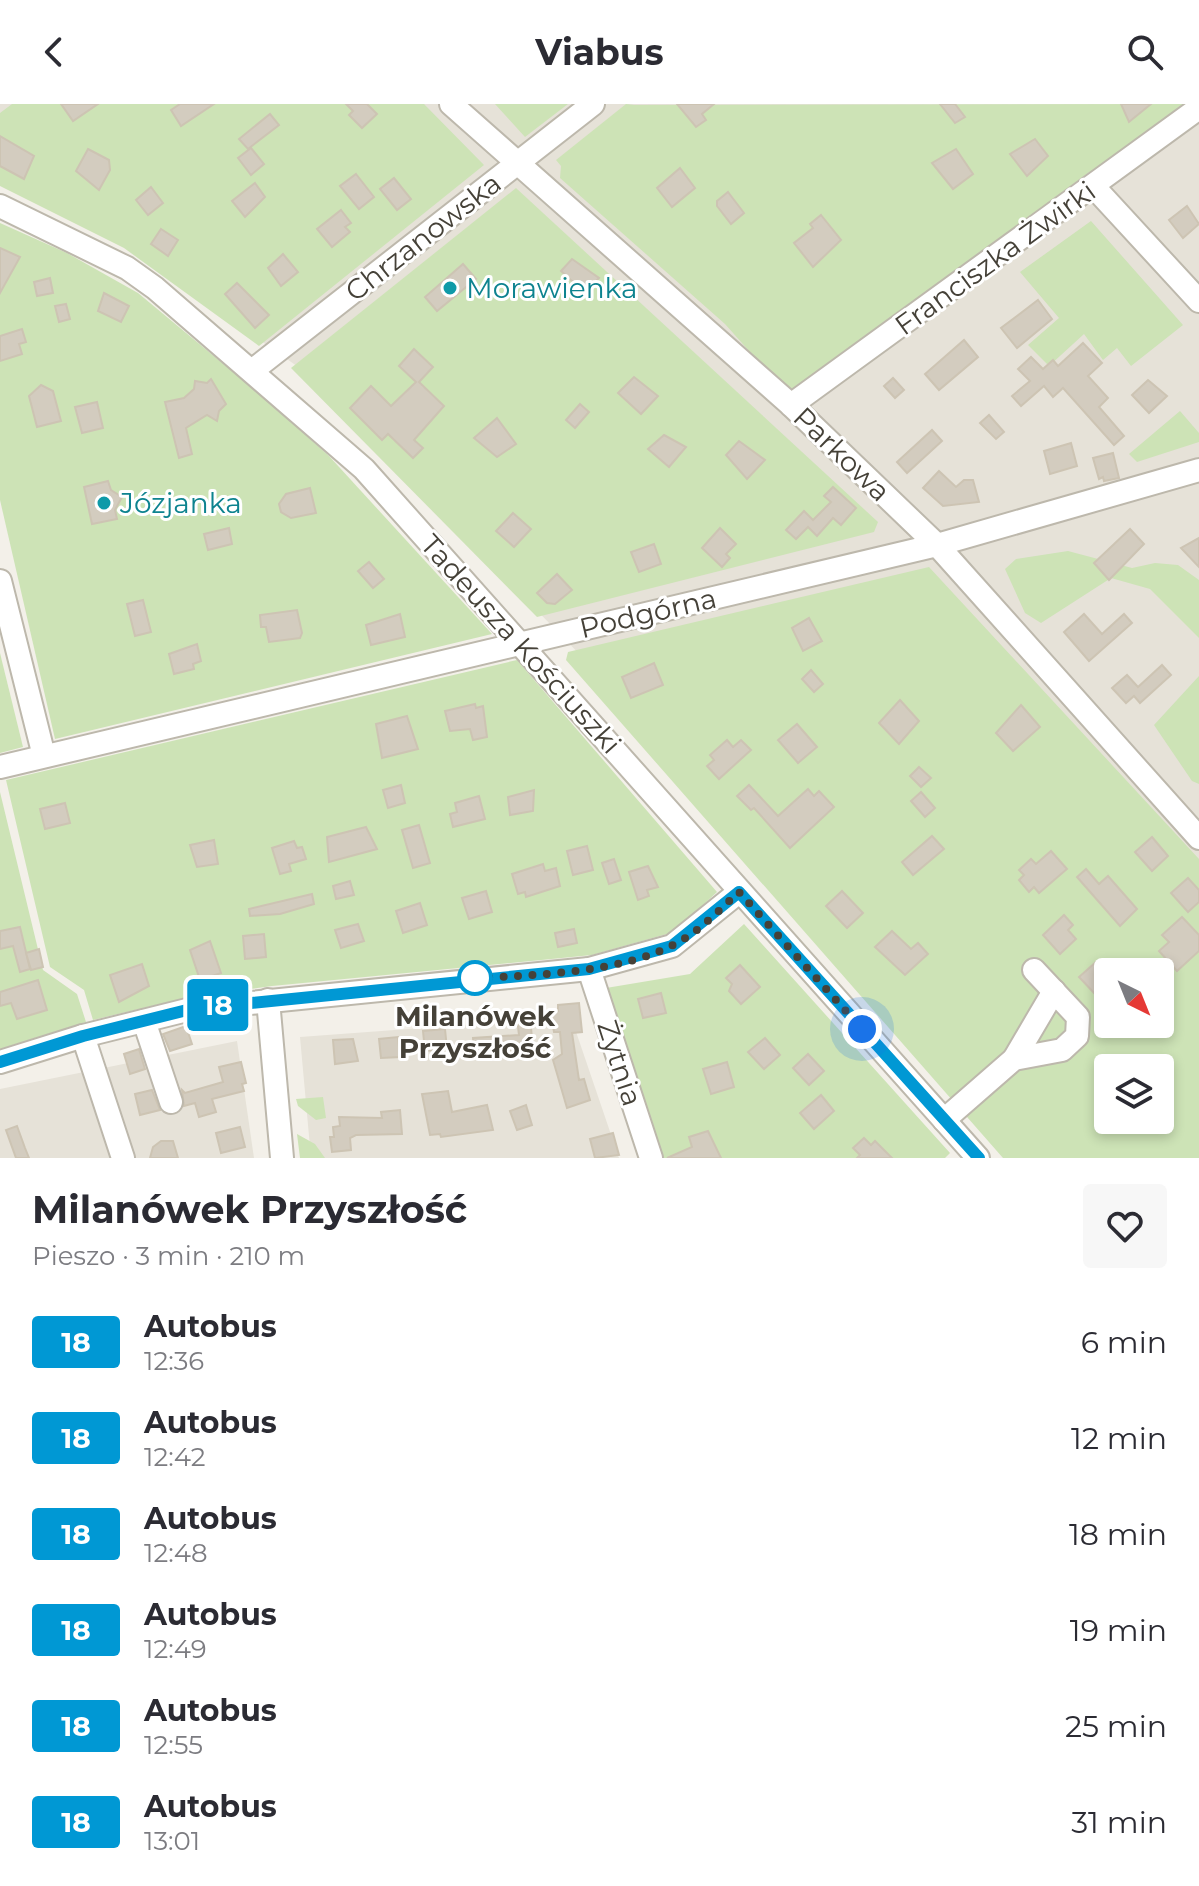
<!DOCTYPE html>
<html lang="pl">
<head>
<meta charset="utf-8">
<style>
	:root { --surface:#fff; --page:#f7f7f7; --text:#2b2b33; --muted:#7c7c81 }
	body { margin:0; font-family:Montserrat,sans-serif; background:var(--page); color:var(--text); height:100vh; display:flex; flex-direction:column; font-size:30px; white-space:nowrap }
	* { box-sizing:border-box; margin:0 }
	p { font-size:26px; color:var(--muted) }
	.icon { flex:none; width:44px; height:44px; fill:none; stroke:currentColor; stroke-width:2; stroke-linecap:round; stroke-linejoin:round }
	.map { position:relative; height:1054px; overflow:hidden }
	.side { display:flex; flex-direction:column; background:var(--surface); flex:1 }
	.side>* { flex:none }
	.badge { padding:0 16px; border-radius:6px; font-size:28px; line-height:52px }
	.needle { width:52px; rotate:137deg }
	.controls { position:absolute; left:1094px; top:854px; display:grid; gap:16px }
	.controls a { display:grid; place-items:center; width:80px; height:80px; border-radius:8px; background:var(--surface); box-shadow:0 4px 12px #0003; font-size:40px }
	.you { position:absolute; width:40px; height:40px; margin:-20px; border:6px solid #fff; border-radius:50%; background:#1a73e8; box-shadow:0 0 0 12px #1a73e833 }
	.map>.badge { position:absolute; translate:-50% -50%; box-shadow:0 0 0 4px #fff }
	.round { display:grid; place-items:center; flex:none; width:84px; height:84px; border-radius:8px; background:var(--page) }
	.head { display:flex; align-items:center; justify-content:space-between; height:136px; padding:0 32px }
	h1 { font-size:38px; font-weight:700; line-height:60px }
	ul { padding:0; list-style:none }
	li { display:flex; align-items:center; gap:24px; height:96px; padding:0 32px }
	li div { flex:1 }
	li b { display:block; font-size:30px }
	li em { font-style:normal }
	li .badge { min-width:88px; font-weight:700; text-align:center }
	header { display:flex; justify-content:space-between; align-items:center; height:104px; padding:0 32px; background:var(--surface); font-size:36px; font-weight:700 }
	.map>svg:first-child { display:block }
	.residential { fill:#e6e2d8 }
	.green { fill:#cde3b6; fill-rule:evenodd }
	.building { fill:#d3ccbf; stroke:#cdc4b3; stroke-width:2 }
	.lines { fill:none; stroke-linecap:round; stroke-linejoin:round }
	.minor-casing { stroke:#bdb8ac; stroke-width:26 }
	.minor { stroke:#fff; stroke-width:22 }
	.line-casing { stroke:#fff; stroke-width:18 }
	.line { stroke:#0098d4; stroke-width:12 }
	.walk { stroke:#454138; stroke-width:8; stroke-dasharray:0 14.4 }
	.culture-dot { fill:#0f9aa8; stroke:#fff; stroke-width:3 }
	.stop-dot { fill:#fff; stroke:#0098d4; stroke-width:4 }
	.labels { text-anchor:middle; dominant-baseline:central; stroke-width:6; stroke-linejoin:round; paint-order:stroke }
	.street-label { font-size:28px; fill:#454138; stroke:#fff }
	.culture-label { font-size:28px; fill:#0d838f; stroke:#fff; text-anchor:start }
	.stop-label { font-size:28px; font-weight:bold; fill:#454138; stroke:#fff }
</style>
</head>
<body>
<header><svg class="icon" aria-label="back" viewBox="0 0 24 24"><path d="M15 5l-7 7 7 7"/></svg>Viabus<svg class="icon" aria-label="search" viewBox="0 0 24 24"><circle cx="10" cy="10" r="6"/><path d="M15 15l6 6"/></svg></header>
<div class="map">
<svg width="1199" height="1054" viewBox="0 0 1199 1054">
	<rect width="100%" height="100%" fill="#f3f0e9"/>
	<!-- residential -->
	<g class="residential">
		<path d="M 0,0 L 1199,0 L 1199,847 L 1160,868 L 1108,868 L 1108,920 L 1100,931 L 589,560 L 304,267 L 123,140 L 0,77 Z"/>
		<path d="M 571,913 L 619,1054 L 311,1054 L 300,933 Z"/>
		<path d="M 237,937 L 254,1054 L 0,1054 L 0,985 Z"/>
	</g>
	<!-- green -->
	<g class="green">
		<path d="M 12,0 L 424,0 L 484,61 L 259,242 L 124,144 L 0,82 L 0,9 Z"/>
		<path d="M 495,0 L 568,0 L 525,33 Z"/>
		<path d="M 626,0 L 634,1 L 1189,0 L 1114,55 L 1088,69 L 814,273 L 794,284 L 783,285 L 725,220 L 560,74 L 561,62 L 556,56 Z"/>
		<path d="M 516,84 L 878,418 L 874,428 L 537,513 L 291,264 Z"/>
		<path d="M 1091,117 L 1183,221 L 1131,262 L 1117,244 L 1103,256 L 1084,230 L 1049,262 L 1028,241 L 1059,214 L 1020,168 Z"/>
		<path d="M 0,119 L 67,149 L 138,189 L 268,297 L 329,352 L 492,530 L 55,635 L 0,396 Z"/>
		<path d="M 1180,307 L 1199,329 L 1199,338 L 1137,358 L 1129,350 Z"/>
		<path d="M 1068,447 L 1132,464 L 1155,459 L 1178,461 L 1199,476 L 1199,534 L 1150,485 L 1111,474 L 1041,519 L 1025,509 L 1005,465 L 1016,455 Z"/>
		<path d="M 929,463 L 1199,755 L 1199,1054 L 1003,1054 L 566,556 L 568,548 ZM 1108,868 L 1160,868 L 1160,920 L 1108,920 ZM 1108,964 L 1160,964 L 1160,1016 L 1108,1016 Z"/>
		<path d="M 0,549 L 23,643 L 0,649 Z"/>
		<path d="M 517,556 L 717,788 L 674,828 L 592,851 L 272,882 L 185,894 L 93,916 L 84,886 L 50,863 L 6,676 Z"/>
		<path d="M 1199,572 L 1199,680 L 1192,677 L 1154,621 Z"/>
		<path d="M 0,688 L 43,866 L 77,890 L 86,918 L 0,945 Z"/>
		<path d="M 744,820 L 950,1049 L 945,1054 L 663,1054 L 606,884 L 690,870 Z"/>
		<path d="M 323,993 L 326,1014 L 316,1016 L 298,1002 L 296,995 Z"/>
		<path d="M 297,1030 L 315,1040 L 325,1054 L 300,1054 Z"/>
	</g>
	<!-- building -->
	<g class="building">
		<path d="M 61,0 L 98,0 L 73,17 Z"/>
		<path d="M 180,0 L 214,0 L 181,22 L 171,6 Z"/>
		<path d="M 346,0 L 367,0 L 377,10 L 362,24 L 349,11 L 353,7 Z"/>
		<path d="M 677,0 L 714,0 L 702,10 L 706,16 L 696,23 Z"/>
		<path d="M 940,0 L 955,0 L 965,13 L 955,19 Z"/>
		<path d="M 1121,0 L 1151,0 L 1129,18 Z"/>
		<path d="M 270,10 L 279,21 L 248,45 L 239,35 Z"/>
		<path d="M 0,32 L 34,52 L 24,75 L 0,62 Z"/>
		<path d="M 1035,35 L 1048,52 L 1027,72 L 1010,50 Z"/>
		<path d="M 251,44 L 264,60 L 251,71 L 238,54 Z"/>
		<path d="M 88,45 L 109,56 L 110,66 L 99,86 L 76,67 Z"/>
		<path d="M 956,45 L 973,70 L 953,85 L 932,59 Z"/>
		<path d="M 680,64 L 695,84 L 672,103 L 657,84 Z"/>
		<path d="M 356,70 L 374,93 L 359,105 L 340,82 Z"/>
		<path d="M 394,74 L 411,95 L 397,106 L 380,85 Z"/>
		<path d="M 255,79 L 265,93 L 245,113 L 232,97 Z"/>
		<path d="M 151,83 L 163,99 L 148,111 L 136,96 Z"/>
		<path d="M 728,88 L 744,109 L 731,120 L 717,102 L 717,97 Z"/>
		<path d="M 1187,102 L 1199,120 L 1183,134 L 1169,116 Z"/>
		<path d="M 341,106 L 351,119 L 345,123 L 350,128 L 332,143 L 317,125 Z"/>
		<path d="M 821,111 L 841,136 L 813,163 L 794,139 L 813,124 L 810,120 Z"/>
		<path d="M 161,125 L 178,136 L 168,152 L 151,140 Z"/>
		<path d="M 0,144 L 20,153 L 0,189 Z"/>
		<path d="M 283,150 L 298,168 L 281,182 L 268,164 Z"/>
		<path d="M 572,155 L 599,174 L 585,189 L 561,167 Z"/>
		<path d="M 463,160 L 476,175 L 437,207 L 425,193 Z"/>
		<path d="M 50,174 L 53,189 L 37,192 L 34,178 Z"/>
		<path d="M 237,179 L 269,211 L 255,224 L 225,190 Z"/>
		<path d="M 104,189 L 129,202 L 121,218 L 98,207 Z"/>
		<path d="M 1038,196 L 1052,215 L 1017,244 L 1001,224 Z"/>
		<path d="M 66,200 L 70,215 L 59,218 L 55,202 Z"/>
		<path d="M 22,225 L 26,238 L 19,240 L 22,250 L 0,257 L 0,232 Z"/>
		<path d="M 964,236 L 978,253 L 939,286 L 925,270 Z"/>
		<path d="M 1083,239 L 1102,259 L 1088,272 L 1108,294 L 1099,303 L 1124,332 L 1114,341 L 1063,284 L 1053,293 L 1044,282 L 1021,302 L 1012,292 L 1030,277 L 1018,265 L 1031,253 L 1043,265 L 1053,256 L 1058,262 Z"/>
		<path d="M 414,245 L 433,263 L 419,278 L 444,302 L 414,336 L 423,344 L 413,354 L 388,330 L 382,336 L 350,304 L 371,282 L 391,302 L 416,278 L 399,262 Z"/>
		<path d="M 634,273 L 658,292 L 641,310 L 618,289 Z"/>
		<path d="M 893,274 L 904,286 L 895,294 L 884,282 Z"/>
		<path d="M 211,275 L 226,300 L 219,307 L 217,317 L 207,311 L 186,324 L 192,350 L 179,354 L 165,298 L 184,294 L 194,285 L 195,277 L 207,279 Z"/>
		<path d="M 1148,276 L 1167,292 L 1149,309 L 1132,291 Z"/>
		<path d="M 41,281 L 53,287 L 61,317 L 37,323 L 29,292 Z"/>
		<path d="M 97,298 L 103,324 L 82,329 L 75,303 Z"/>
		<path d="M 580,300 L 589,308 L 575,324 L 566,316 Z"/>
		<path d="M 989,311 L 1004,328 L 996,335 L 980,319 Z"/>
		<path d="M 497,314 L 516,340 L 497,353 L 474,334 Z"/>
		<path d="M 932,326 L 942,337 L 907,369 L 897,358 Z"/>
		<path d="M 664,331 L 686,343 L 669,363 L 648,345 Z"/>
		<path d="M 739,337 L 765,356 L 747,375 L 726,351 Z"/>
		<path d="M 1071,339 L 1077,362 L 1050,370 L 1044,347 Z"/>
		<path d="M 1113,349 L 1119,374 L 1104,377 L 1103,373 L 1099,375 L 1093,354 Z"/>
		<path d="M 939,367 L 956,383 L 964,376 L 973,376 L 979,398 L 943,402 L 923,384 Z"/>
		<path d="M 108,377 L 111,386 L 122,393 L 115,406 L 117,415 L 92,420 L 84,383 Z"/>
		<path d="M 833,383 L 856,404 L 841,421 L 833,414 L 817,432 L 808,423 L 796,435 L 786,426 L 804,407 L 813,416 L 831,398 L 824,392 Z"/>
		<path d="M 310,384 L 316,409 L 291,414 L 281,408 L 279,400 L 286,390 Z"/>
		<path d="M 513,409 L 531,425 L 514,443 L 496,427 Z"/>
		<path d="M 229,424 L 232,440 L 208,446 L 204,430 Z"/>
		<path d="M 720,424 L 736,440 L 726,450 L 730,454 L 722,463 L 702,444 Z"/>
		<path d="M 1130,425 L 1144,440 L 1109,476 L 1094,459 Z"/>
		<path d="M 1199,434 L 1199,463 L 1181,444 Z"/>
		<path d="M 654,440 L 661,460 L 639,468 L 631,448 Z"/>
		<path d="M 369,458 L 384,475 L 373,484 L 358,467 Z"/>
		<path d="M 557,470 L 572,486 L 555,500 L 547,499 L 537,489 Z"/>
		<path d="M 143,496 L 151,528 L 135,532 L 127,500 Z"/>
		<path d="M 297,506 L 302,529 L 300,534 L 269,538 L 266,523 L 261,523 L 260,511 Z"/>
		<path d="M 400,510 L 405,533 L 371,541 L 366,521 Z"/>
		<path d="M 1084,510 L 1102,530 L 1124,510 L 1132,519 L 1089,557 L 1064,528 Z"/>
		<path d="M 809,514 L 822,537 L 803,547 L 792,524 Z"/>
		<path d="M 197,540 L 201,557 L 193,560 L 194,565 L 174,570 L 169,550 Z"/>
		<path d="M 654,559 L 663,581 L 631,594 L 622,573 Z"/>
		<path d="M 1162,561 L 1171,571 L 1140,599 L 1134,592 L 1126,599 L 1112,584 L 1127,571 L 1138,583 Z"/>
		<path d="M 811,566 L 823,580 L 814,588 L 802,575 Z"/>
		<path d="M 900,596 L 919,617 L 899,640 L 879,619 Z"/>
		<path d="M 475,600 L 476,604 L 483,602 L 487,633 L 473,636 L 470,625 L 450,627 L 445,607 Z"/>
		<path d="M 1021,601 L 1040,623 L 1013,647 L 996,629 Z"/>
		<path d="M 407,612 L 418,645 L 382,654 L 376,620 Z"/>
		<path d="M 797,620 L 817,643 L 798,659 L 778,636 Z"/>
		<path d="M 727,636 L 733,643 L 741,636 L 751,646 L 719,675 L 707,662 L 714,656 L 710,651 Z"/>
		<path d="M 919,663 L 931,674 L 921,683 L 910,672 Z"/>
		<path d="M 401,681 L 405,699 L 388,704 L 383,686 Z"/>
		<path d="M 749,681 L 778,712 L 808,685 L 814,692 L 819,687 L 834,703 L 790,744 L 754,704 L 751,706 L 737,692 Z"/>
		<path d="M 534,686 L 533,707 L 510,711 L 508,693 Z"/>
		<path d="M 921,688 L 935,704 L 925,713 L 911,697 Z"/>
		<path d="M 479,692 L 485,715 L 453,723 L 450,710 L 457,708 L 455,699 Z"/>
		<path d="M 65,699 L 70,719 L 45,725 L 40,705 Z"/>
		<path d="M 419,721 L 430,759 L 413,764 L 402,726 Z"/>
		<path d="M 366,723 L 377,745 L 329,758 L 327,733 Z"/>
		<path d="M 932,732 L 944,745 L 913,771 L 902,758 Z"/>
		<path d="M 1152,733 L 1168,752 L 1152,767 L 1135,748 Z"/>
		<path d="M 214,736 L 218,760 L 197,763 L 190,741 Z"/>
		<path d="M 294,737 L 297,744 L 302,743 L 306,755 L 289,760 L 291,767 L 280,770 L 272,744 Z"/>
		<path d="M 587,742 L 593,766 L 573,771 L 567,747 Z"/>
		<path d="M 1051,747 L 1067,765 L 1039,789 L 1034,783 L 1029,788 L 1019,776 L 1024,771 L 1019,766 L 1031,755 L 1036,760 Z"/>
		<path d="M 614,755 L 621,776 L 609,780 L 602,759 Z"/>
		<path d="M 543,760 L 545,767 L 556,764 L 560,782 L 526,793 L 525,788 L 518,790 L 512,770 Z"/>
		<path d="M 648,762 L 658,783 L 647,786 L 649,792 L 638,796 L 629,768 Z"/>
		<path d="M 1086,765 L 1099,780 L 1108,772 L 1137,805 L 1120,822 L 1077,773 Z"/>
		<path d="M 1188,774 L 1199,786 L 1199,798 L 1188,808 L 1171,789 Z"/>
		<path d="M 350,777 L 354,791 L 336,795 L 333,782 Z"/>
		<path d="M 486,787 L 492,808 L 469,815 L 462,794 Z"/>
		<path d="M 842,787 L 863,809 L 847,824 L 826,802 Z"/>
		<path d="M 312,790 L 314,800 L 280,810 L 250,812 L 249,805 Z"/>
		<path d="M 420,799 L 427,821 L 403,829 L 396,807 Z"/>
		<path d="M 1064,811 L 1073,821 L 1068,826 L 1076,835 L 1060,850 L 1043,831 Z"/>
		<path d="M 1182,813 L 1199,831 L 1199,847 L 1177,867 L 1159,847 L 1169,838 L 1162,831 Z"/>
		<path d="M 358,820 L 364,837 L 341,844 L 335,826 Z"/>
		<path d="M 20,823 L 30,865 L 20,868 L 13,842 L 0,845 L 0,827 Z"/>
		<path d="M 574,825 L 577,839 L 558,843 L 555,829 Z"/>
		<path d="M 892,827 L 911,845 L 918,839 L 928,850 L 905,871 L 875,843 Z"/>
		<path d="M 264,830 L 266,853 L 245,855 L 243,832 Z"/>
		<path d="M 210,837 L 221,869 L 200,876 L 190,846 Z"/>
		<path d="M 39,845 L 43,863 L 31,866 L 26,849 Z"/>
		<path d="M 1096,858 L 1108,871 L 1108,880 L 1096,891 L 1079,873 Z"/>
		<path d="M 142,860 L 149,882 L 119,898 L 110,871 Z"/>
		<path d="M 740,861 L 760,883 L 741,900 L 729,887 L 732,880 L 726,874 Z"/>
		<path d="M 38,876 L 47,906 L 17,915 L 11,899 L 0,902 L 0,888 Z"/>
		<path d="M 661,889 L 666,909 L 643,914 L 638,895 Z"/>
		<path d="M 579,899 L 582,928 L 572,929 L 579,976 L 584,975 L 590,996 L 567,1004 L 553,956 L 562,950 L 560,928 L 554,928 L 551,910 L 558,907 L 558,901 Z"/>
		<path d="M 530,912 L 533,946 L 489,951 L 487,944 L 474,948 L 473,934 L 519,931 L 517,914 Z"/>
		<path d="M 186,922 L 192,940 L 170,947 L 163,930 Z"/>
		<path d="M 445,925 L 447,945 L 425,947 L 423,927 Z"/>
		<path d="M 398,933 L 400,953 L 381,954 L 379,935 Z"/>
		<path d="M 765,934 L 780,951 L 764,965 L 748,948 Z"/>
		<path d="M 353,935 L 358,957 L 335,960 L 333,936 Z"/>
		<path d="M 139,945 L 145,965 L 130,970 L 124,950 Z"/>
		<path d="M 808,950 L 824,967 L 809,981 L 793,964 Z"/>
		<path d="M 241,958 L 246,979 L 242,980 L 244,987 L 212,995 L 216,1008 L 199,1013 L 195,999 L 184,1002 L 182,986 L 185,989 L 223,978 L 219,963 Z"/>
		<path d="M 727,958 L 734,983 L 711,990 L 703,965 Z"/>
		<path d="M 152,986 L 160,1006 L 140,1011 L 135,990 Z"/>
		<path d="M 448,987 L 452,1008 L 487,1001 L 493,1026 L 441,1033 L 440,1030 L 430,1031 L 422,990 Z"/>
		<path d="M 821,991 L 834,1007 L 814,1025 L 800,1009 Z"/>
		<path d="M 526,1001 L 532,1021 L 517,1026 L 510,1007 Z"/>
		<path d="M 400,1006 L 402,1030 L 356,1031 L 350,1034 L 351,1046 L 332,1048 L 330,1033 L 334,1033 L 333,1023 L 340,1022 L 339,1013 L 382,1014 L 381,1008 Z"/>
		<path d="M 17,1022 L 25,1044 L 29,1054 L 16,1054 L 6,1026 Z"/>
		<path d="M 240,1023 L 245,1043 L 221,1049 L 216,1029 Z"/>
		<path d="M 708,1027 L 721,1054 L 667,1054 L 692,1043 L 689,1033 Z"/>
		<path d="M 613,1029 L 619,1051 L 595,1054 L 590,1035 Z"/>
		<path d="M 864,1034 L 871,1041 L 875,1037 L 892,1054 L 857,1054 L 860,1051 L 853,1044 Z"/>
		<path d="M 161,1037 L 173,1037 L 178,1054 L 150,1054 L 153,1043 Z"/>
	</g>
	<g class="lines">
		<defs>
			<g id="minor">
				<path d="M 451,0 L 791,301 L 937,441 L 1199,734"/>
				<path d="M 1094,83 L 1199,197"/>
				<path d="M 0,102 L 127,164 L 155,184 L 364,365 L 978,1054"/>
				<path d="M 253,266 L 593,0"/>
				<path d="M 791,301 L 1199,4"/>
				<path d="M 0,477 L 44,652"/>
				<path d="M 0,663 L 937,441 L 1199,366"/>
				<path d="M 589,865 L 651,1054"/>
				<path d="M 268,896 L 282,1054"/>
				<path d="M 144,917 L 171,998"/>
				<path d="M 83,932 L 123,1054"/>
				<path d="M 1014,955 L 1054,887"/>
				<path d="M 0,958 L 83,932 L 191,905 L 589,865 L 672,842 L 739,788"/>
				<path d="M 944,1016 L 1014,955 L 1062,946 L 1077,932 L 1078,913 L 1034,866"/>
			</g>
		</defs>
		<!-- minor casing -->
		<use href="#minor" class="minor-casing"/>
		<!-- minor -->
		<use href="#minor" class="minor"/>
	</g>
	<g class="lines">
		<defs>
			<path id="line" d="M 0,958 L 83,932 L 191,905 L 589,865 L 672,842 L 739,788 L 979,1054"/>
		</defs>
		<!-- line casing -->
		<use href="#line" class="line-casing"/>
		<!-- line -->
		<use href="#line" class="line"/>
		<!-- walk -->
		<path class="walk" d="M 475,874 C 537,871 628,869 682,836 C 703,824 721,804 739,788 L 862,925"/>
	</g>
	<!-- markers -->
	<g class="culture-dot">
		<circle cx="450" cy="184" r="8"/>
		<circle cx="104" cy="399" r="8"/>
	</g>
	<circle class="stop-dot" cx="475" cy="874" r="16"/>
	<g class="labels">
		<!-- street labels -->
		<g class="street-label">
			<text transform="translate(423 133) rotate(-38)">Chrzanowska</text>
			<text transform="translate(995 154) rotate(-36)">Franciszka Żwirki</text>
			<text transform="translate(842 350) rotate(44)">Parkowa</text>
			<text transform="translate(648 509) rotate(-13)">Podgórna</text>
			<text transform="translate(521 540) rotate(48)">Tadeusza Kościuszki</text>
			<text transform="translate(620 959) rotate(72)">Żytnia</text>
		</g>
		<!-- culture labels -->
		<g class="culture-label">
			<text x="466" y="184">Morawienka</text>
			<text x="120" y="399">Józjanka</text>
		</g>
		<!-- stop labels -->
		<g class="stop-label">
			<text x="475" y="912">Milanówek<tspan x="475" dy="32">Przyszłość</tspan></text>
		</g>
	</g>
</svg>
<div class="controls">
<a><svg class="needle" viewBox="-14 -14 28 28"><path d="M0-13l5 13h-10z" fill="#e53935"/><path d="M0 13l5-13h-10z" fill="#7c7c81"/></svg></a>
<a><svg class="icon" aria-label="layers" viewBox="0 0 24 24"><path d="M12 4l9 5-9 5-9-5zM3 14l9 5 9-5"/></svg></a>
</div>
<div class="you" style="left:862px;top:925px"></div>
<b class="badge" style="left:218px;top:901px;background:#0098d4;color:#fff">18</b>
</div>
<section class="side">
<div class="head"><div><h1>Milanówek Przyszłość</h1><p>Pieszo · 3 min · 210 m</p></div><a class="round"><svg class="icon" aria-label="heart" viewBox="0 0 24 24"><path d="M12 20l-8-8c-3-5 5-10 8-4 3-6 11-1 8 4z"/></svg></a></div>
<ul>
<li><span class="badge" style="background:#0098d4;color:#fff">18</span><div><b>Autobus</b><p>12:36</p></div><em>6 min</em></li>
<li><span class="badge" style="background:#0098d4;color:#fff">18</span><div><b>Autobus</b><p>12:42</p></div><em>12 min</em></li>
<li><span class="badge" style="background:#0098d4;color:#fff">18</span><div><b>Autobus</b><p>12:48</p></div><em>18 min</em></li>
<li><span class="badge" style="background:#0098d4;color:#fff">18</span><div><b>Autobus</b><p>12:49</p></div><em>19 min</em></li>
<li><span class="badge" style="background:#0098d4;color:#fff">18</span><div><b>Autobus</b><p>12:55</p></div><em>25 min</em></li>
<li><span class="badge" style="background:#0098d4;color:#fff">18</span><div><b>Autobus</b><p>13:01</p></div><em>31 min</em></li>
</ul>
</section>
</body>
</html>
